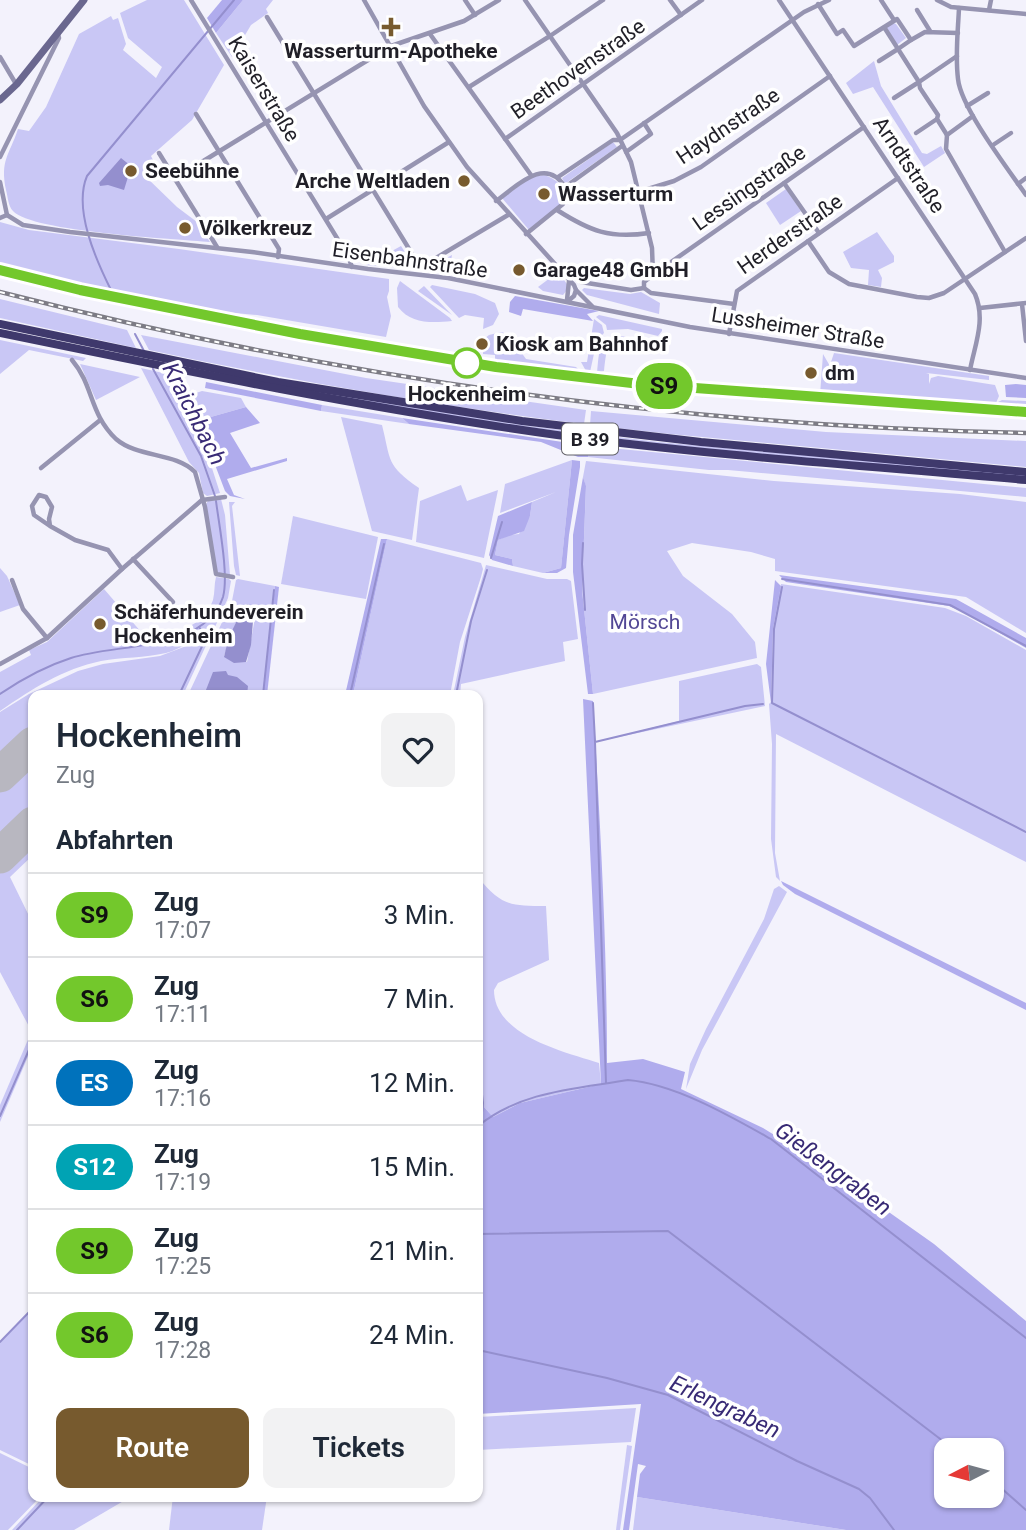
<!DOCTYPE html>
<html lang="de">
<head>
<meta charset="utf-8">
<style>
	:root { --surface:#fff; --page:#f2f2f3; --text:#1f2937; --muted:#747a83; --line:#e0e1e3; --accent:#775a2e }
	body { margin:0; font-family:Roboto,sans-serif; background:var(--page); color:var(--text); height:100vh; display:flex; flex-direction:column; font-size:26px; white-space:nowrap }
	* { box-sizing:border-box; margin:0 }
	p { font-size:23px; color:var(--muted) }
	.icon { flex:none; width:38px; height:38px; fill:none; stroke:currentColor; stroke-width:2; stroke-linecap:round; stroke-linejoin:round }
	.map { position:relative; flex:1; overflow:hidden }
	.drawer { position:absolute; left:28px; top:690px; width:455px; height:812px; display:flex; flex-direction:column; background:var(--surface); border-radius:14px; box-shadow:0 2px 5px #0004 }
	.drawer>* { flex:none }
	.badge { padding:0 14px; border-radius:23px; font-size:24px; line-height:46px }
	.needle { width:46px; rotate:264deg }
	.controls { position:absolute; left:934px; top:1438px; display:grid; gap:14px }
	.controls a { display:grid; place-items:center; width:70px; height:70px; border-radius:14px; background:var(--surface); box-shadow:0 2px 5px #0004; font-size:35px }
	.map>.badge { position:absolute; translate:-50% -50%; box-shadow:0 0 0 4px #fff }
	h2 { padding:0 28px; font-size:26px; line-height:63px }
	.round { display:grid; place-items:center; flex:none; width:74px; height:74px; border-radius:14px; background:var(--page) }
	.headline { display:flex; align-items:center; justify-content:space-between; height:119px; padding:0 28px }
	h1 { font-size:33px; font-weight:600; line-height:52px }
	.cta { display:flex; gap:14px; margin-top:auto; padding:14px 28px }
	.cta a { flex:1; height:80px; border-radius:14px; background:var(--accent); color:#fff; font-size:28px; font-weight:600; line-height:80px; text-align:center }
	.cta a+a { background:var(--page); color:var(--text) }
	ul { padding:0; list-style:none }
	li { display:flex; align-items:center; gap:21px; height:84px; padding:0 28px; border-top:2px solid var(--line) }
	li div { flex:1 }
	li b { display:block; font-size:26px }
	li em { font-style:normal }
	li .badge { min-width:77px; font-weight:700; text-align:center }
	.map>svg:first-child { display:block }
	.green { fill:#c9c7f5; fill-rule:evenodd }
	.forest { fill:#b0aced; fill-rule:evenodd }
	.water { fill:#948fce }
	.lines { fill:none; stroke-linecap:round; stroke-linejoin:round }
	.stream { stroke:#948fce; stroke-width:2 }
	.runway { stroke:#b8b7c0; stroke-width:35 }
	.minor { stroke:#9694b1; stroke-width:4.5 }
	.secondary { stroke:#6a678f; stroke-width:7 }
	.trunk { stroke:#3f396c; stroke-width:8 }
	.rail-casing { stroke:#7d7c85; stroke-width:4.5 }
	.rail { stroke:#fff; stroke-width:2; stroke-dasharray:5; stroke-linecap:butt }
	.line-casing { stroke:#fff; stroke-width:16 }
	.line { stroke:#73c82c; stroke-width:10 }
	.poi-dot { fill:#775a2e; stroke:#fff; stroke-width:2.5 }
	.stop-dot { fill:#fff; stroke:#73c82c; stroke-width:3.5 }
	.labels { text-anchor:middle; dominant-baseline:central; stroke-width:7; stroke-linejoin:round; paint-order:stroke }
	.shield { fill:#fff; stroke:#636268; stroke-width:2 }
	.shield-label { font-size:19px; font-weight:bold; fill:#201f27 }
	.poi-label { font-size:21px; font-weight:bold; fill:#201f27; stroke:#fff; text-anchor:start }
	.street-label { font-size:21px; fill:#201f27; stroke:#fff }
	.stop-label { font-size:21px; font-weight:bold; fill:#201f27; stroke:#fff }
	.park-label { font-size:21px; fill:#524795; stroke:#fff }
	.water-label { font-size:23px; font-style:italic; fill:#382a75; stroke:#fff }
</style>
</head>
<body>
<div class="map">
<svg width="1026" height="1530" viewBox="0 0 1026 1530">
	<rect width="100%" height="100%" fill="#f3f2fc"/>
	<!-- green -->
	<g class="green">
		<path d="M 147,0 L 184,0 L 224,65 L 192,120 L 151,156 L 156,166 L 144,175 L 177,207 L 197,222 L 210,242 C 176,239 32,232 13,211 C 8,206 8,197 6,190 C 0,160 9,156 18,129 L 29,131 L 46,107 L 79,34 L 111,16 L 113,20 L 118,18 L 126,44 L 123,50 L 156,78 L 162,67 L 128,38 L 120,13 Z"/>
		<path d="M 243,0 L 273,0 L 266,9 L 268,13 L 251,25 L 232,57 L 216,33 Z"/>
		<path d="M 893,23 L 896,24 L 906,38 L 897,45 L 885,28 Z"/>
		<path d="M 874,61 L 881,86 L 922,153 L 927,154 L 941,146 L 945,153 L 924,167 L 873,87 L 853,94 L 846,83 Z"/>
		<path d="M 613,142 L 617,147 L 566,183 L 564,182 L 562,178 Z"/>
		<path d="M 544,175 C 559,180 566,187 561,204 L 529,230 L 502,198 L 531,177 Z"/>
		<path d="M 786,189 L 801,211 L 780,225 L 766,203 Z"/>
		<path d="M 0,222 L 29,230 L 179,249 L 389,279 L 389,291 L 387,297 L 391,316 L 386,337 L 257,315 L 181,308 L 81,287 L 0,267 Z"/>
		<path d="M 877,232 L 894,256 L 894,262 L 878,270 L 882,278 L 881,287 L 868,285 L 869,270 L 851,268 L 843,252 Z"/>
		<path d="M 401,246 L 410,260 L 419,263 L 418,269 L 366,265 Z"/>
		<path d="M 452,255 L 449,271 L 426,268 L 436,261 L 439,262 Z"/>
		<path d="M 558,272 L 567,284 L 567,290 L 563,295 L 543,291 L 538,287 Z"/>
		<path d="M 400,281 L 450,318 L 452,321 C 431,323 411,324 398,307 L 397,288 Z"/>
		<path d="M 432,285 L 475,294 L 495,303 L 499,314 L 493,325 L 483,329 L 484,318 L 465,315 L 459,318 L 430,287 Z"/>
		<path d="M 424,286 L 452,315 L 418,291 Z"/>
		<path d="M 584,288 L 630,294 L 641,292 L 660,303 L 659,314 L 587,295 L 582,290 Z"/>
		<path d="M 0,299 L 127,330 L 136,348 L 0,318 Z"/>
		<path d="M 599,315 L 662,329 L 662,331 L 658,336 L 628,329 L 607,330 L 606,325 L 596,317 Z"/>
		<path d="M 594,319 L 602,325 L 604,333 L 597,340 L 590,372 L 586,371 L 581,362 L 587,362 Z"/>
		<path d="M 501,332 L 508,334 L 526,359 L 576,367 L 584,375 L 495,361 L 495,355 L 483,354 L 484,339 L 489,335 Z"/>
		<path d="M 141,335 L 366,378 L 586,410 L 584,424 C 438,406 294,381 149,350 Z"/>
		<path d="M 615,335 L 643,340 L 643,342 C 609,335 608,336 604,371 L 597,373 C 599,357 597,342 615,335 Z"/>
		<path d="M 0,340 L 86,358 L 83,361 L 29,350 L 0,374 Z"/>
		<path d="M 834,353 L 989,376 L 989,380 L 926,373 L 929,374 L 929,384 L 931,378 L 938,376 L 995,385 L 999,396 L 996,403 L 1002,400 L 1026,401 L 1026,409 L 820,395 L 823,354 L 838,380 L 835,367 L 831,362 Z"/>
		<path d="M 80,364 L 140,377 L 96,400 Z"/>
		<path d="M 141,368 L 185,378 L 184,389 L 194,391 L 186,407 L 187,419 L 210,462 L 220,493 L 207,496 L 203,493 L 199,473 L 189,462 Z"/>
		<path d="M 202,391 L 241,398 L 246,407 L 193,422 L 191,402 L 196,393 Z"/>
		<path d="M 310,391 L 529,426 L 658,442 L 1026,475 L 1026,477 C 875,464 723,453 572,433 C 484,422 397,407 310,391 Z"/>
		<path d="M 322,405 L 402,418 L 409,424 L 321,411 Z"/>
		<path d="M 591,411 L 826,432 L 1026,441 L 1026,467 L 670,434 L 590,425 Z"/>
		<path d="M 341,417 L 382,425 C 391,461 386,465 419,488 L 412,540 L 372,531 Z"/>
		<path d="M 589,446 L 1026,488 L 1026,497 L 728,470 L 709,470 L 588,457 Z"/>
		<path d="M 572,460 L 561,568 L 543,573 L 513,566 L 512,559 L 495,555 L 498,540 L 509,535 L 519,534 L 530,516 L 532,502 L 556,492 L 500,513 L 505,484 Z"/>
		<path d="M 586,461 L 774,481 L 960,494 L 1026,502 L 1026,633 L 966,597 L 775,571 L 775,559 L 751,552 L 692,543 L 667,551 L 683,576 L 732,614 L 755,642 L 757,658 L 593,694 L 582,590 L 586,487 L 583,477 Z"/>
		<path d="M 461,485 L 467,501 L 498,490 L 484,558 L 416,542 L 420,501 Z"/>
		<path d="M 221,499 L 225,515 L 230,575 L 218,575 L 216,568 L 206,504 L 208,501 Z"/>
		<path d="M 229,502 L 235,502 L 232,506 L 240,576 L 236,575 L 234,566 Z"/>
		<path d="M 293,516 L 378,537 L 366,599 L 281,584 Z"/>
		<path d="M 387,539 L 481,563 L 483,569 L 481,577 L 460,642 L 450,695 L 353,695 Z"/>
		<path d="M 486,565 L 547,579 L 567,579 L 571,581 L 578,639 L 563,642 L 565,661 L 461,684 L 460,695 L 453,695 L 465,637 Z"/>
		<path d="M 0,568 L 7,576 L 20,605 L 0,612 Z"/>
		<path d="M 216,577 L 229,579 L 231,581 L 228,598 L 211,636 C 194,637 182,649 166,653 C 145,658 122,657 101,661 C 63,669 32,689 0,711 L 0,672 L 31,655 L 29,650 L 47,642 L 104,589 L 148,640 C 172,635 204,627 213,600 C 215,592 214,584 216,577 Z"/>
		<path d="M 238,579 L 275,586 L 262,695 L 188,695 L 232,601 L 236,580 ZM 238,617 L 255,618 L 247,662 L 224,656 Z"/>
		<path d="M 781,584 L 945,608 L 966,616 L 1026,650 L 1026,862 L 776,734 L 775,853 L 780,881 L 776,877 L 771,839 L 772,744 L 769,704 L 771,702 L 773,629 Z"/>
		<path d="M 210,637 L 183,695 L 33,695 L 33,855 L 10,877 L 33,924 L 33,1034 L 0,972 L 0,712 L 29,694 L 78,671 L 103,664 L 160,656 Z"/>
		<path d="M 757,664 L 761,667 L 765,706 L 595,742 L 679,721 L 679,681 Z"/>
		<path d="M 478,877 C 501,906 511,906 546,906 L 549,960 L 498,983 L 494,990 C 494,1036 565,1052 599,1063 L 601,1084 L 520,1103 L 493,1117 L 484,1107 L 478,1047 Z"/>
		<path d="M 779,886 L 787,892 L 702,1050 L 686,1089 L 690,1064 L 706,1029 L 764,919 L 774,889 Z"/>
		<path d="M 30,1035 L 33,1038 L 33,1045 L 0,1122 L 0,1105 Z"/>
		<path d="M 33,1308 L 33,1466 L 0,1450 L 0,1343 Z"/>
		<path d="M 636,1408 L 631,1442 L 478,1450 L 478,1417 Z"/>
		<path d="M 627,1445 L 632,1446 L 620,1530 L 616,1530 Z"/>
		<path d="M 0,1453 L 33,1469 L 33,1496 L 41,1496 L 8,1530 L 0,1530 Z"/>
		<path d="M 44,1496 L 132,1496 L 74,1530 L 12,1530 Z"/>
		<path d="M 173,1496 L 267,1496 L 262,1530 L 169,1530 Z"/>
		<path d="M 637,1497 L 846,1530 L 633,1530 Z"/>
	</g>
	<!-- forest -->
	<g class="forest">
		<path d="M 222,0 L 243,0 L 216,33 L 207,18 Z"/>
		<path d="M 515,296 L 593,310 L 599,311 L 587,314 L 593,321 L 523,309 L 521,316 L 509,312 L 510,302 Z"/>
		<path d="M 206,382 L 322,405 L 321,411 L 205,388 Z"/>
		<path d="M 1016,384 L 1026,385 L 1026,398 L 1006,397 L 1005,385 Z"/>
		<path d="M 246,407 L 260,423 L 230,433 L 251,468 L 287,458 L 287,461 L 227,479 L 234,495 L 245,499 L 230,496 L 225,491 L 209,449 L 193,422 Z"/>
		<path d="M 402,418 L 589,446 L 588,457 L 578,457 L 541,442 L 409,424 Z"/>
		<path d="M 572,460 L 580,461 L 580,467 L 569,535 L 566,568 L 557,573 L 543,573 L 561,568 Z"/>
		<path d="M 583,477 L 586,486 L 582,590 L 593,694 L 588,694 L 573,572 L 573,535 Z"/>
		<path d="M 532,502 L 530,516 L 524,531 L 498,540 L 495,555 L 512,559 L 513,566 L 492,560 L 489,555 L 498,516 Z"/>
		<path d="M 381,539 L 387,539 L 353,695 L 345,695 Z"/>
		<path d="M 779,575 L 956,599 L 1026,638 L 1026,648 L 963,612 L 949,606 L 786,582 Z"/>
		<path d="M 775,580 L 781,586 L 773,629 L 771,703 L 766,664 Z"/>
		<path d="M 275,586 L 279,587 L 267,695 L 262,695 Z"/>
		<path d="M 583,699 L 593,701 C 600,822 607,942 607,1063 L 643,1059 L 685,1072 L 681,1089 L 763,1128 L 818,1162 L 934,1244 L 1026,1321 L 1026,1530 L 846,1530 L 637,1497 L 640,1474 L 646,1466 L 638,1464 L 629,1530 L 623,1530 L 641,1404 L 478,1414 L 478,1125 L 480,1123 L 478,1103 L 478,1047 L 484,1107 L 493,1117 L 520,1103 L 601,1084 ZM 947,1451 L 992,1451 L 992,1496 L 947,1496 Z"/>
		<path d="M 781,881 L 1026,1003 L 1026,1010 L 795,894 L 783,885 Z"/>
	</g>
	<!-- water -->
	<g class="water">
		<path d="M 121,158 L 136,170 L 135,174 L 128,177 L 124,190 L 108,185 L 100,186 L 99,183 Z"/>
		<path d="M 247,604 L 251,605 L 254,609 L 251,645 L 246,662 L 234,663 L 224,657 C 228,637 236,620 247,604 Z"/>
		<path d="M 226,671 L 228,675 L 237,677 L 248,686 L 247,695 L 204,695 L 213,672 Z"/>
	</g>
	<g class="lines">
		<!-- stream -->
		<g class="stream">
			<path d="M 111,290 C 96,260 73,209 87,176 L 234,0"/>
			<path d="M 135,334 L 144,351"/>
			<path d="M 153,369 L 201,456 L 215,496"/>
			<path d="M 583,543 L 582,564 L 585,610"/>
			<path d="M 491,558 L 502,522"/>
			<path d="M 782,579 L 950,605 L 1026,646"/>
			<path d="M 782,587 L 774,629 L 772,703 L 1026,832"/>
			<path d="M 199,627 L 204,635"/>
			<path d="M 0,694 C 22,679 46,666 71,658 C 116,643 205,652 223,597 C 229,575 219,525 216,501"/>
			<path d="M 179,695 L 205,640"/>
			<path d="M 263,695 L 274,590"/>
			<path d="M 350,695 L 384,544"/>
			<path d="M 456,695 L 471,621 L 487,570"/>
			<path d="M 593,703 L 595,741"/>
			<path d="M 478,1061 L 483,1103 L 481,1122"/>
			<path d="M 606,1083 L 595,742 L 745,706 L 763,704"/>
			<path d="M 0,1116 L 32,1043"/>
			<path d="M 478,1126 C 521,1091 575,1089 628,1080 C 675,1084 730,1116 771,1139 L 1026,1338"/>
			<path d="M 478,1234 L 668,1231 L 956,1451"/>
			<path d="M 0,1342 L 33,1308"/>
			<path d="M 478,1350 L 607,1378 L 668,1395 L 797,1461 L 859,1489 L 870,1498 L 894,1530"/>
			<path d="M 992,1480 L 1026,1510"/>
			<path d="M 17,1530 L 49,1496"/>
		</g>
		<!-- runway -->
		<g class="runway">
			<path d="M 0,775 L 33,744"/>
			<path d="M 0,856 L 33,824"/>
		</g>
		<!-- minor -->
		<g class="minor">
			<path d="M 191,0 L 348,256 L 352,267"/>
			<path d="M 364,0 L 424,106 L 467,167 L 574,285 L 576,290 L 574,296 L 568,301"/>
			<path d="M 465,0 L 475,15"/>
			<path d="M 525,0 L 617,133 L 631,162 L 652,248 L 653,275 L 644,282 L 644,288"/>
			<path d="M 670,0 L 681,15"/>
			<path d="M 779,0 L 975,294 C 986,320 975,344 970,370"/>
			<path d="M 881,0 L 894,20"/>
			<path d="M 937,0 L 951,7 L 1026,14"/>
			<path d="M 818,4 L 837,34 L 843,30 L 854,46 L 897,19 L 911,40 L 898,49 L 884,27"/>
			<path d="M 959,8 C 958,31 955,55 958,79 C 961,108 1008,169 1026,195"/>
			<path d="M 917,10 L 930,31"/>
			<path d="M 989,10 L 991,0"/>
			<path d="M 267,17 L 414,257 L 424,261 L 436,258 L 508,215"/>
			<path d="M 430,34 L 531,175"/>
			<path d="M 911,40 L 925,32 L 958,33"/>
			<path d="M 0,57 L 16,84"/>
			<path d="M 879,61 L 898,49 L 919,82 L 894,98"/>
			<path d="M 469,87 L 550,36 L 603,0"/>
			<path d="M 967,106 L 988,93"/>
			<path d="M 196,114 L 279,249 L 278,257"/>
			<path d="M 973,116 L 947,135 L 946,149 L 1005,252"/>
			<path d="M 916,133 L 937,119"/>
			<path d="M 947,135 L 937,119 L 938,115 L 920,88 L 919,82 L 957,56"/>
			<path d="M 505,139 L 702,0"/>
			<path d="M 993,145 L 1011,133"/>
			<path d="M 626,152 L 651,134 L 644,123"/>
			<path d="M 159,153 L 217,247"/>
			<path d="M 0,157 L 59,38 L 58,34"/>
			<path d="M 558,177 L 613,140 L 620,140 L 804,12 L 829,0"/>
			<path d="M 174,179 L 391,46 L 464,21 L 499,0"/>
			<path d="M 0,182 L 7,215"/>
			<path d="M 784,183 L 819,233"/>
			<path d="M 1018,184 L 1026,178"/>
			<path d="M 565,187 L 622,146"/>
			<path d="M 638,192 L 674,181 L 701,167 L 830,76"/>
			<path d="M 496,201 C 516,187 545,155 565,187 L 563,204 L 526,234"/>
			<path d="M 557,210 C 590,231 610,239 649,233"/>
			<path d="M 7,215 L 23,225 L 70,232 L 252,252 L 368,269 L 448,278 L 690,327 L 1026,378"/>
			<path d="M 0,218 L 7,215"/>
			<path d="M 326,219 L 449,142"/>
			<path d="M 808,241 L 829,272 L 849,284 L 917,297 L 929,298 L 944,293 L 1026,238"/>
			<path d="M 654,274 L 864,127"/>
			<path d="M 581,282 L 631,290 L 644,288 L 651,293 L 734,304"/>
			<path d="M 576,290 L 592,306"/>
			<path d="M 567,300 L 569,281"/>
			<path d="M 1022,304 L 1026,341"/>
			<path d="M 980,308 L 1026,303"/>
			<path d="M 729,334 L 737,291 L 898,178"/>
			<path d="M 72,360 C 94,386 89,413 116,439 C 138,458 175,452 195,472 L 205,507 L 216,574 L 233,577"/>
			<path d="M 41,468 L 99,421"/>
			<path d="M 202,500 L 225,497"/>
			<path d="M 50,526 L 49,519 L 52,507 L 46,497 L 39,495 L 32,506 L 34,515 L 50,526 L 75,540 L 108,550 L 122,569"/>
			<path d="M 133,559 L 173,602"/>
			<path d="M 12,580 L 23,609 L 47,638"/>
			<path d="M 0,664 L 47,638 L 122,569 L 202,500"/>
		</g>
		<!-- secondary -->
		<path class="secondary" d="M 0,100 L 17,84 L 84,0"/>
		<!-- trunk -->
		<g class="trunk">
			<path d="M 0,324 L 278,382 L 522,421 L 701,442 L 1026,472"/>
			<path d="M 0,333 C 185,371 370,409 557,435 C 713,456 870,466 1026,480"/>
		</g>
		<defs>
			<g id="rail">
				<path d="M 0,274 L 93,296 L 335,345 L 505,372 L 663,390 L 1026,416"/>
				<path d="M 0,292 C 336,378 679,426 1026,433"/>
			</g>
		</defs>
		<!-- rail casing -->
		<use href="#rail" class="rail-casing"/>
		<!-- rail -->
		<use href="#rail" class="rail"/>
	</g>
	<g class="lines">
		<defs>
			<path id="line" d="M 0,270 L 80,290 L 300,334 L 496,367 L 640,384 L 1026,412"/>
		</defs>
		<!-- line casing -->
		<use href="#line" class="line-casing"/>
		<!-- line -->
		<use href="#line" class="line"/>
	</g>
	<!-- markers -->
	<g class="poi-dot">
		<path d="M387.5 16.5h7v7h7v7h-7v7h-7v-7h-7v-7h7z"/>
		<circle cx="131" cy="171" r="7"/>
		<circle cx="464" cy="181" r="7"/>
		<circle cx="544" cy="194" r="7"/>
		<circle cx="185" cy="228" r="7"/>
		<circle cx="519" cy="270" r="7"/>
		<circle cx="482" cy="344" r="7"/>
		<circle cx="811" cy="373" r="7"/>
		<circle cx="100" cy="624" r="7"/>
	</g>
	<circle class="stop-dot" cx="467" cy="363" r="14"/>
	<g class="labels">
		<!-- shield labels -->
		<rect class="shield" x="562" y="423.5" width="56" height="31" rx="5"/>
		<g class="shield-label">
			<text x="590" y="439">B 39</text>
		</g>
		<!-- poi labels -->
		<g class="poi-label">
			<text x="391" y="51" text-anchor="middle">Wasserturm-Apotheke</text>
			<text x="145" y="171">Seebühne</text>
			<text x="450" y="181" text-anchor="end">Arche Weltladen</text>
			<text x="558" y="194">Wasserturm</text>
			<text x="199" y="228">Völkerkreuz</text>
			<text x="533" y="270">Garage48 GmbH</text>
			<text x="496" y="344">Kiosk am Bahnhof</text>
			<text x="825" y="373">dm</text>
			<text x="114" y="612">Schäferhundeverein<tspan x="114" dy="24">Hockenheim</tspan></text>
		</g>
		<!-- street labels -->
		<g class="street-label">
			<text transform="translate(578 69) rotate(-35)">Beethovenstraße</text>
			<text transform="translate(264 89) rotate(59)">Kaiserstraße</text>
			<text transform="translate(728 126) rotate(-34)">Haydnstraße</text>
			<text transform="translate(909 165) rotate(56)">Arndtstraße</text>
			<text transform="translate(749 188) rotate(-35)">Lessingstraße</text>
			<text transform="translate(790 234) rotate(-35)">Herderstraße</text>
			<text transform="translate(410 260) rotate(8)">Eisenbahnstraße</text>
			<text transform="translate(798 328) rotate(9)">Lussheimer Straße</text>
		</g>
		<!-- stop labels -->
		<g class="stop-label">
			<text x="467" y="394">Hockenheim</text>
		</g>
		<!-- park labels -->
		<g class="park-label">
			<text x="645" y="622">Mörsch</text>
		</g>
		<!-- water labels -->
		<g class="water-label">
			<text transform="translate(194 414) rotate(63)">Kraichbach</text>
			<text transform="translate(833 1169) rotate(37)">Gießengraben</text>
			<text transform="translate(725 1407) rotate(25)">Erlengraben</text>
		</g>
	</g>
</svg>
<div class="controls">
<a><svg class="needle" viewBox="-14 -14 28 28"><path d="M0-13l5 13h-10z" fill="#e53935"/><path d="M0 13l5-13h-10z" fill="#747a83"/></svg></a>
</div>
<b class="badge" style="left:664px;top:386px;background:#73c82c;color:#111">S9</b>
<section class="drawer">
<div class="headline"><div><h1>Hockenheim</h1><p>Zug</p></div><a class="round"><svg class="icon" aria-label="heart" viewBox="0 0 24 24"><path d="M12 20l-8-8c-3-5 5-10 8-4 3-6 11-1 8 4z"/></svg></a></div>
<h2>Abfahrten</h2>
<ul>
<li><span class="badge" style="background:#73c82c;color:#111">S9</span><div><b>Zug</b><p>17:07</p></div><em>3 Min.</em></li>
<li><span class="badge" style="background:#73c82c;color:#111">S6</span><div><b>Zug</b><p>17:11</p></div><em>7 Min.</em></li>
<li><span class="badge" style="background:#0072bc;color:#fff">ES</span><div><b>Zug</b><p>17:16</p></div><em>12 Min.</em></li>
<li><span class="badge" style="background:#00a3b4;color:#fff">S12</span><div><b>Zug</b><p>17:19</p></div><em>15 Min.</em></li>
<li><span class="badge" style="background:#73c82c;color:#111">S9</span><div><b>Zug</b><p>17:25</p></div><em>21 Min.</em></li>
<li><span class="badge" style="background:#73c82c;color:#111">S6</span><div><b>Zug</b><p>17:28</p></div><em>24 Min.</em></li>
</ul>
<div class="cta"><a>Route</a><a>Tickets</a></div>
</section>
</div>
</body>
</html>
